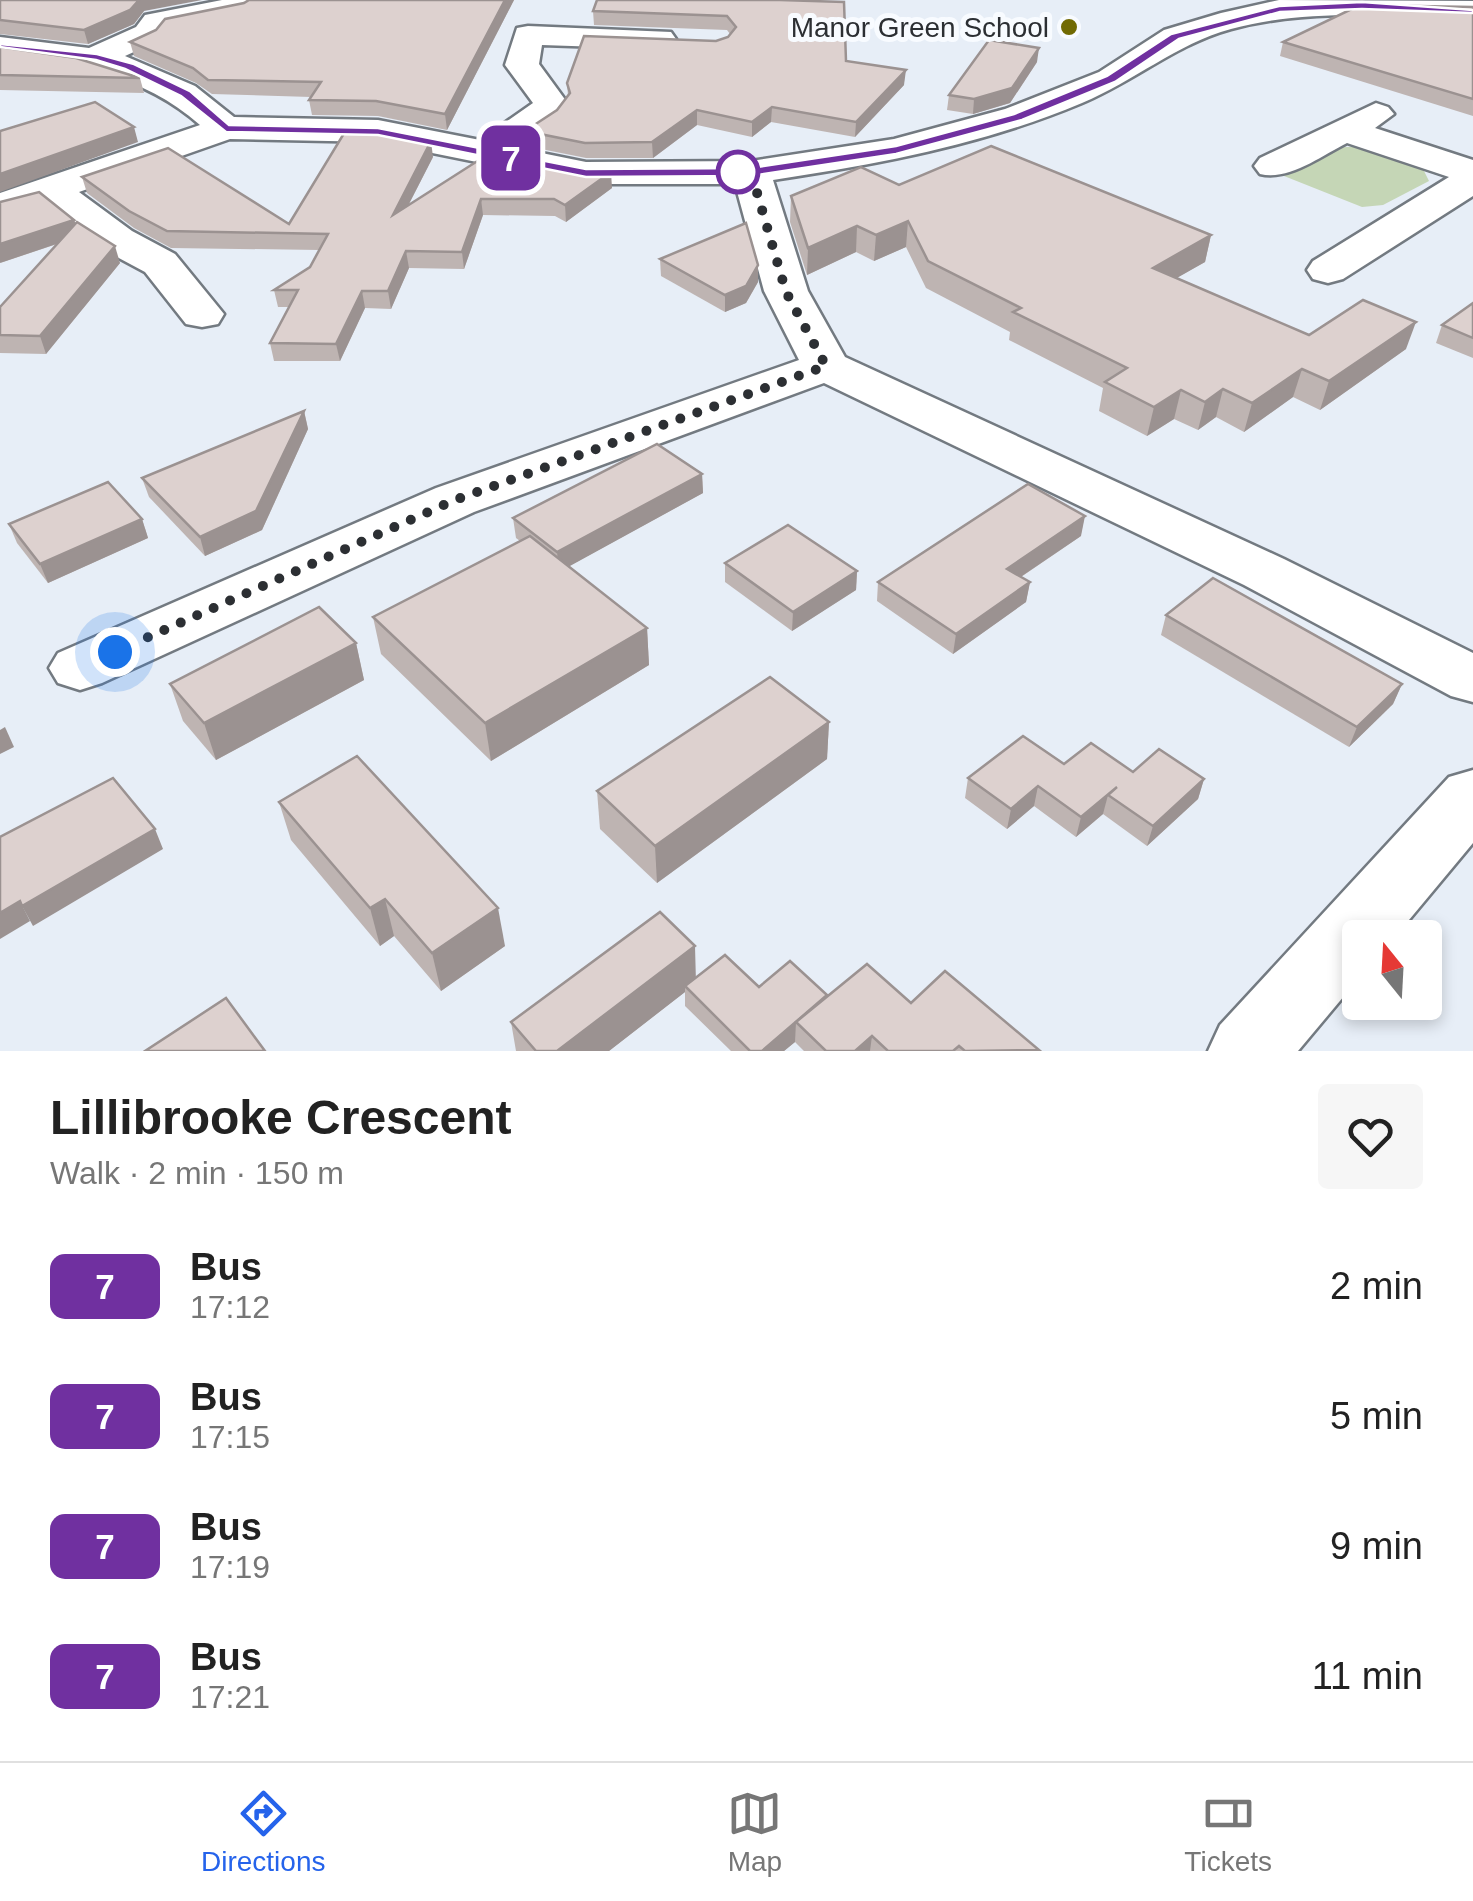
<!DOCTYPE html>
<html lang="en">
<head>
<meta charset="utf-8">
<style>
	:root { --surface:#fff; --page:#f6f6f6; --text:#222; --muted:#767676; --line:#e0e0e0; --accent:#2563eb }
	body { margin:0; font-family:Arial,sans-serif; background:var(--page); color:var(--text); height:100vh; display:flex; flex-direction:column; font-size:38px; white-space:nowrap }
	* { box-sizing:border-box; margin:0 }
	p { font-size:32px; color:var(--muted) }
	.icon { flex:none; width:55px; height:55px; fill:none; stroke:currentColor; stroke-width:2; stroke-linecap:round; stroke-linejoin:round }
	.map { position:relative; height:1051px; overflow:hidden }
	.drawer { display:flex; flex-direction:column; background:var(--surface); flex:1 }
	.drawer>* { flex:none }
	.badge { padding:0 20px; border-radius:15px; font-size:35px; line-height:65px }
	.needle { width:65px; rotate:342deg }
	.buttons { position:absolute; left:1342px; top:920px; display:grid; gap:20px }
	.buttons a { display:grid; place-items:center; width:100px; height:100px; border-radius:10px; background:var(--surface); box-shadow:0 5px 15px #0003; font-size:50px }
	.you { position:absolute; width:50px; height:50px; margin:-25px; border:8px solid #fff; border-radius:50%; background:#1a73e8; box-shadow:0 0 0 15px #1a73e833 }
	.map>.badge { position:absolute; translate:-50% -50%; box-shadow:0 0 0 5px #fff }
	.round { display:grid; place-items:center; flex:none; width:105px; height:105px; border-radius:10px; background:var(--page) }
	.head { display:flex; align-items:center; justify-content:space-between; height:170px; padding:0 50px }
	h1 { font-size:48px; font-weight:600; line-height:75px }
	ul { padding:0; list-style:none }
	li { display:flex; align-items:center; gap:30px; height:130px; padding:0 50px }
	li div { flex:1 }
	li b { display:block; font-size:38px }
	li em { font-style:normal }
	li .badge { min-width:110px; font-weight:700; text-align:center }
	.tab-bar { display:flex; justify-content:space-around; align-items:center; height:140px; border-top:2px solid var(--line); background:var(--surface); font-size:28px; color:var(--muted) }
	.tab-bar a { display:grid; justify-items:center; gap:5px }
	.tab-bar .on { color:var(--accent) }
	.map>svg:first-child { display:block }
	.green { fill:#c5d6b6 }
	.lines { fill:none; stroke-linecap:round; stroke-linejoin:round }
	.minor-casing { stroke:#737a81; stroke-width:5 }
	.minor { fill:#fff; fill-rule:evenodd }
	.wall { fill:#beb4b2 }
	.shaded-wall { fill:#9b9291 }
	.building { fill:#ddd1cf; stroke:#9b9291; stroke-width:2.5 }
	.line { fill:#7030a0; stroke:#fff; stroke-width:2.5 }
	.walk { stroke:#2c2f33; stroke-width:10; stroke-dasharray:0 18 }
	.poi-dot { fill:#716a03; stroke:#f8fbff; stroke-width:4 }
	.stop-dot { fill:#fff; stroke:#7030a0; stroke-width:5 }
	.labels { text-anchor:middle; dominant-baseline:central; stroke-width:10; stroke-linejoin:round; paint-order:stroke }
	.far-poi-label { font-size:28px; fill:#2c2f33; stroke:#f8fbff; text-anchor:end }
</style>
</head>
<body>
<div class="map">
<svg width="1473" height="1051" viewBox="0 0 1473 1051">
	<rect width="100%" height="100%" fill="#e7eef7"/>
	<!-- green -->
	<path class="green" d="M 1364,146 L 1421,165 L 1429,181 L 1383,205 L 1362,207 L 1279,174 L 1330,148 Z"/>
	<g class="lines">
		<defs>
			<g id="minor">
				<path d="M 222,0 L 265,0 C 246,23 194,24 166,29 L 158,41 L 125,56 L 195,86 L 234,117 L 378,120 L 480,140 L 533,103 L 505,65 L 517,28 L 528,26 L 671,32 L 676,39 L 671,46 L 660,49 L 542,45 L 539,64 L 569,105 L 517,148 L 586,162 L 751,161 L 894,139 L 1005,109 L 1099,72 L 1164,30 L 1221,13 L 1279,0 L 1473,1 L 1473,19 C 1393,16 1309,8 1231,29 C 1176,44 1135,81 1082,103 C 982,145 879,164 773,180 L 808,291 L 845,357 L 1284,559 L 1473,653 L 1473,702 L 1451,696 L 1244,585 L 824,383 L 474,512 L 102,683 L 80,690 L 58,683 L 49,668 L 58,653 L 436,488 L 799,360 L 764,291 L 735,184 L 586,184 L 378,142 L 230,139 L 79,192 L 132,231 L 175,254 L 224,314 L 218,324 L 202,327 L 186,324 L 145,272 L 102,249 L 45,204 L 0,218 L 0,193 L 200,125 C 141,73 75,65 0,57 L 0,37 L 89,48 L 136,27 L 145,15 Z"/>
				<path d="M 1376,103 L 1388,107 L 1394,114 L 1375,128 L 1473,160 L 1473,196 L 1343,279 L 1328,283 L 1313,279 L 1307,270 L 1313,261 L 1449,177 L 1347,143 C 1321,156 1289,181 1260,174 L 1254,166 L 1260,158 Z"/>
				<path d="M 1473,770 L 1473,843 L 1394,938 L 1360,938 L 1360,977 L 1298,1051 L 1208,1051 L 1220,1025 L 1449,777 Z"/>
			</g>
		</defs>
		<!-- minor casing -->
		<use href="#minor" class="minor-casing"/>
		<!-- minor -->
		<use href="#minor" class="minor"/>
	</g>
	<!-- wall -->
	<g class="wall">
		<path d="M 0,0 L 144,11 L 134,24 L 88,44 L 0,34 Z"/>
		<path d="M 514,0 L 447,130 L 378,116 L 312,115 L 309,100 L 311,97 L 212,94 L 196,83 L 134,56 L 130,42 L 244,3 Z"/>
		<path d="M 781,1 L 846,61 L 904,85 L 855,137 L 771,122 L 752,137 L 697,125 L 653,158 L 586,158 L 526,146 L 525,131 L 557,110 L 568,96 L 567,83 L 728,37 L 730,34 L 727,30 L 594,25 L 593,11 Z"/>
		<path d="M 1473,7 L 1473,116 L 1280,56 L 1283,42 Z"/>
		<path d="M 0,47 L 140,78 L 144,93 L 0,90 Z"/>
		<path d="M 1037,62 L 1010,103 L 973,114 L 947,110 L 949,95 Z"/>
		<path d="M 433,157 L 409,204 L 612,188 L 566,222 L 555,216 L 483,215 L 464,269 L 409,268 L 391,309 L 365,308 L 340,361 L 274,361 L 270,343 L 289,307 L 278,307 L 274,290 L 310,267 L 319,250 L 171,248 L 134,228 L 87,193 L 82,177 L 289,224 Z"/>
		<path d="M 899,185 L 1211,235 L 1205,262 L 1176,278 L 1309,335 L 1406,349 L 1320,410 L 1293,397 L 1244,432 L 1216,417 L 1198,430 L 1174,419 L 1147,436 L 1099,411 L 1103,388 L 1009,340 L 1010,332 L 926,288 L 906,247 L 874,261 L 856,252 L 807,275 L 790,222 L 791,196 Z"/>
		<path d="M 74,220 L 76,223 L 120,263 L 46,354 L 0,353 L 0,307 L 57,244 L 0,263 Z"/>
		<path d="M 660,259 L 758,265 L 758,282 L 746,303 L 725,312 L 661,276 Z"/>
		<path d="M 1473,303 L 1473,358 L 1436,343 L 1442,325 Z"/>
		<path d="M 304,411 L 308,429 L 262,530 L 205,556 L 149,497 L 142,478 Z"/>
		<path d="M 702,474 L 703,493 L 569,566 L 647,628 L 649,665 L 491,761 L 381,654 L 373,617 L 520,541 L 516,538 L 513,518 Z"/>
		<path d="M 142,519 L 148,538 L 48,583 L 17,543 L 9,524 Z"/>
		<path d="M 1081,536 L 1021,577 L 1030,582 L 1026,602 L 953,654 L 877,601 L 878,582 Z"/>
		<path d="M 725,563 L 857,571 L 856,590 L 792,631 L 725,582 Z"/>
		<path d="M 1166,615 L 1402,684 L 1393,704 L 1349,747 L 1161,635 Z"/>
		<path d="M 356,643 L 364,680 L 216,760 L 183,721 L 170,684 Z"/>
		<path d="M 829,722 L 827,759 L 657,883 L 600,829 L 597,791 Z"/>
		<path d="M 1064,764 L 1133,772 L 1204,779 L 1198,799 L 1147,846 L 1103,814 L 1076,837 L 1034,806 L 1007,829 L 965,798 L 968,778 Z"/>
		<path d="M 279,802 L 505,946 L 441,991 L 394,936 L 380,946 L 291,840 Z"/>
		<path d="M 696,977 L 827,995 L 911,1003 L 1038,1051 L 804,1051 L 795,1042 L 784,1051 L 731,1051 L 685,1006 L 685,992 L 609,1051 L 516,1051 L 511,1022 Z"/>
	</g>
	<!-- shaded-wall -->
	<g class="shaded-wall">
		<path d="M 139,0 L 202,0 L 144,11 L 134,24 L 88,44 L 84,30 Z"/>
		<path d="M 505,0 L 514,0 L 447,130 L 445,114 Z"/>
		<path d="M 1039,48 L 1037,62 L 1010,103 L 973,114 L 974,99 Z"/>
		<path d="M 906,70 L 904,85 L 855,137 L 856,122 Z"/>
		<path d="M 772,107 L 771,122 L 752,137 L 752,122 Z"/>
		<path d="M 697,110 L 697,125 L 653,158 L 652,142 Z"/>
		<path d="M 134,127 L 138,142 L 0,192 L 0,174 Z"/>
		<path d="M 431,141 L 433,157 L 395,231 L 393,215 Z"/>
		<path d="M 611,172 L 612,188 L 566,222 L 565,205 Z"/>
		<path d="M 481,199 L 483,215 L 464,269 L 462,252 Z"/>
		<path d="M 74,220 L 80,236 L 0,263 L 0,244 Z"/>
		<path d="M 908,221 L 906,247 L 874,261 L 876,235 Z"/>
		<path d="M 857,226 L 856,252 L 807,275 L 808,248 Z"/>
		<path d="M 1211,235 L 1205,262 L 1147,295 L 1153,268 Z"/>
		<path d="M 115,246 L 120,263 L 46,354 L 40,336 Z"/>
		<path d="M 406,251 L 409,268 L 391,309 L 388,291 Z"/>
		<path d="M 758,265 L 758,282 L 746,303 L 725,312 L 725,295 Z"/>
		<path d="M 362,291 L 365,308 L 340,361 L 336,344 Z"/>
		<path d="M 1416,322 L 1406,349 L 1320,410 L 1329,381 Z"/>
		<path d="M 1302,369 L 1293,397 L 1244,432 L 1252,403 Z"/>
		<path d="M 1223,389 L 1216,417 L 1198,430 L 1205,402 Z"/>
		<path d="M 1181,390 L 1174,419 L 1147,436 L 1154,407 Z"/>
		<path d="M 304,411 L 308,429 L 262,530 L 205,556 L 200,537 Z"/>
		<path d="M 702,474 L 703,493 L 559,572 L 557,552 Z"/>
		<path d="M 1085,516 L 1081,536 L 1004,588 L 1007,569 Z"/>
		<path d="M 142,519 L 148,538 L 48,583 L 40,564 Z"/>
		<path d="M 857,571 L 856,590 L 792,631 L 793,612 Z"/>
		<path d="M 1030,582 L 1026,602 L 953,654 L 956,634 Z"/>
		<path d="M 647,628 L 649,665 L 491,761 L 485,723 Z"/>
		<path d="M 356,643 L 364,680 L 216,760 L 204,723 Z"/>
		<path d="M 1402,684 L 1393,704 L 1349,747 L 1357,727 Z"/>
		<path d="M 829,722 L 827,759 L 657,883 L 655,846 Z"/>
		<path d="M 5,727 L 14,747 L 0,754 L 0,730 Z"/>
		<path d="M 1204,779 L 1198,799 L 1147,846 L 1153,826 Z"/>
		<path d="M 1038,786 L 1034,806 L 1007,829 L 1011,809 Z"/>
		<path d="M 1108,795 L 1103,814 L 1076,837 L 1081,817 Z"/>
		<path d="M 155,829 L 163,849 L 33,926 L 22,906 Z"/>
		<path d="M 385,899 L 394,936 L 380,946 L 370,908 Z"/>
		<path d="M 20,901 L 30,921 L 0,939 L 0,913 Z"/>
		<path d="M 498,908 L 505,946 L 441,991 L 432,953 Z"/>
		<path d="M 695,946 L 696,983 L 685,986 L 685,992 L 609,1051 L 557,1051 Z"/>
		<path d="M 796,1022 L 795,1042 L 784,1051 L 762,1051 Z"/>
		<path d="M 872,1036 L 870,1051 L 855,1051 Z"/>
	</g>
	<!-- building -->
	<g class="building">
		<path d="M 0,0 L 139,0 L 130,10 L 84,30 L 0,20 Z"/>
		<path d="M 249,0 L 505,0 L 445,114 L 376,101 L 309,100 L 321,82 L 208,80 L 193,68 L 130,42 L 156,30 L 165,19 L 244,3 Z"/>
		<path d="M 597,0 L 780,0 L 844,2 L 846,61 L 906,70 L 856,122 L 772,107 L 752,122 L 697,110 L 652,142 L 585,143 L 525,131 L 557,110 L 570,93 L 567,83 L 584,36 L 716,41 L 728,37 L 736,27 L 727,16 L 593,11 Z"/>
		<path d="M 1360,5 L 1473,7 L 1473,99 L 1283,42 Z"/>
		<path d="M 989,40 L 1039,48 L 1012,88 L 974,99 L 949,95 Z"/>
		<path d="M 0,47 L 76,58 L 140,78 L 0,75 Z"/>
		<path d="M 95,102 L 134,127 L 0,174 L 0,131 Z"/>
		<path d="M 346,130 L 375,130 L 431,141 L 393,215 L 490,153 L 584,172 L 611,172 L 565,205 L 554,199 L 481,199 L 462,252 L 406,251 L 388,291 L 362,291 L 336,344 L 270,343 L 298,290 L 274,290 L 310,267 L 328,234 L 167,231 L 129,211 L 82,177 L 168,148 L 289,224 Z"/>
		<path d="M 991,146 L 1211,235 L 1153,268 L 1309,335 L 1363,300 L 1416,322 L 1329,381 L 1302,369 L 1252,403 L 1223,389 L 1205,402 L 1181,390 L 1154,407 L 1105,382 L 1127,368 L 1013,312 L 1021,308 L 928,261 L 908,221 L 876,235 L 857,226 L 808,248 L 791,196 L 861,167 L 899,185 Z"/>
		<path d="M 39,192 L 74,220 L 0,244 L 0,202 Z"/>
		<path d="M 77,222 L 115,246 L 40,336 L 0,335 L 0,307 Z"/>
		<path d="M 746,223 L 758,265 L 746,286 L 725,295 L 660,259 Z"/>
		<path d="M 1473,303 L 1473,338 L 1442,325 Z"/>
		<path d="M 304,411 L 256,511 L 200,537 L 142,478 Z"/>
		<path d="M 657,444 L 702,474 L 557,552 L 513,518 Z"/>
		<path d="M 108,482 L 142,519 L 40,564 L 9,524 Z"/>
		<path d="M 1028,484 L 1085,516 L 1007,569 L 1030,582 L 956,634 L 878,582 Z"/>
		<path d="M 788,525 L 857,571 L 793,612 L 725,563 Z"/>
		<path d="M 530,536 L 647,628 L 485,723 L 373,617 Z"/>
		<path d="M 1213,578 L 1402,684 L 1357,727 L 1166,615 Z"/>
		<path d="M 319,607 L 356,643 L 204,723 L 170,684 Z"/>
		<path d="M 770,677 L 829,722 L 655,846 L 597,791 Z"/>
		<path d="M 1023,736 L 1064,764 L 1091,743 L 1133,772 L 1159,749 L 1204,779 L 1153,826 L 1108,795 L 1117,787 L 1081,817 L 1038,786 L 1011,809 L 968,778 Z"/>
		<path d="M 357,756 L 498,908 L 432,953 L 385,899 L 370,908 L 279,802 Z"/>
		<path d="M 113,778 L 155,829 L 22,906 L 20,901 L 0,913 L 0,837 Z"/>
		<path d="M 660,912 L 695,946 L 557,1051 L 536,1051 L 511,1022 Z"/>
		<path d="M 725,955 L 759,987 L 790,961 L 827,995 L 762,1051 L 750,1051 L 685,986 Z"/>
		<path d="M 867,964 L 911,1003 L 945,971 L 1039,1050 L 965,1051 L 959,1046 L 953,1051 L 888,1051 L 872,1036 L 855,1051 L 826,1051 L 796,1022 Z"/>
		<path d="M 226,998 L 265,1051 L 145,1051 Z"/>
	</g>
	<!-- line -->
	<path class="line" d="M 1362,2 L 1473,10 L 1473,13 L 1362,9 L 1280,12 L 1179,39 L 1115,82 L 1022,120 L 896,154 L 751,176 L 586,177 L 378,135 L 226,132 L 181,96 L 125,69 L 96,60 L 0,47 L 0,44 L 97,54 L 134,64 L 190,91 L 229,125 L 378,128 L 586,169 L 751,168 L 896,146 L 1014,114 L 1107,76 L 1171,34 L 1279,6 Z"/>
	<g class="lines">
		<!-- walk -->
		<path class="walk" d="M 115,652 L 455,500 L 826,366 L 786,292 L 751,172 L 738,172"/>
	</g>
	<!-- markers -->
	<circle class="poi-dot" cx="1069" cy="27" r="10"/>
	<circle class="stop-dot" cx="738" cy="172" r="20"/>
	<g class="labels">
		<!-- far-poi labels -->
		<g class="far-poi-label">
			<text x="1049" y="27">Manor Green School</text>
		</g>
	</g>
</svg>
<div class="buttons">
<a><svg class="needle" viewBox="-14 -14 28 28"><path d="M0-13l5 13h-10z" fill="#e53935"/><path d="M0 13l5-13h-10z" fill="#767676"/></svg></a>
</div>
<div class="you" style="left:115px;top:652px"></div>
<b class="badge" style="left:511px;top:158px;background:#7030a0;color:#fff">7</b>
</div>
<section class="drawer">
<div class="head"><div><h1>Lillibrooke Crescent</h1><p>Walk · 2 min · 150 m</p></div><a class="round"><svg class="icon" aria-label="heart" viewBox="0 0 24 24"><path d="M12 20l-8-8c-3-5 5-10 8-4 3-6 11-1 8 4z"/></svg></a></div>
<ul>
<li><span class="badge" style="background:#7030a0;color:#fff">7</span><div><b>Bus</b><p>17:12</p></div><em>2 min</em></li>
<li><span class="badge" style="background:#7030a0;color:#fff">7</span><div><b>Bus</b><p>17:15</p></div><em>5 min</em></li>
<li><span class="badge" style="background:#7030a0;color:#fff">7</span><div><b>Bus</b><p>17:19</p></div><em>9 min</em></li>
<li><span class="badge" style="background:#7030a0;color:#fff">7</span><div><b>Bus</b><p>17:21</p></div><em>11 min</em></li>
</ul>
</section>
<nav class="tab-bar">
<a class="on"><svg class="icon" aria-label="directions" viewBox="0 0 24 24"><path d="M12 3l9 9-9 9-9-9zM9 14v-3h6M13 9l2 2-2 2"/></svg>Directions</a>
<a><svg class="icon" aria-label="map" viewBox="0 0 24 24"><path d="M3 6l6-2 6 2 6-2v14l-6 2-6-2-6 2zM9 4v14M15 6v14"/></svg>Map</a>
<a><svg class="icon" aria-label="tickets" viewBox="0 0 24 24"><path d="M3 7h18v10H3zM15 7v10"/></svg>Tickets</a>
</nav>
</body>
</html>
